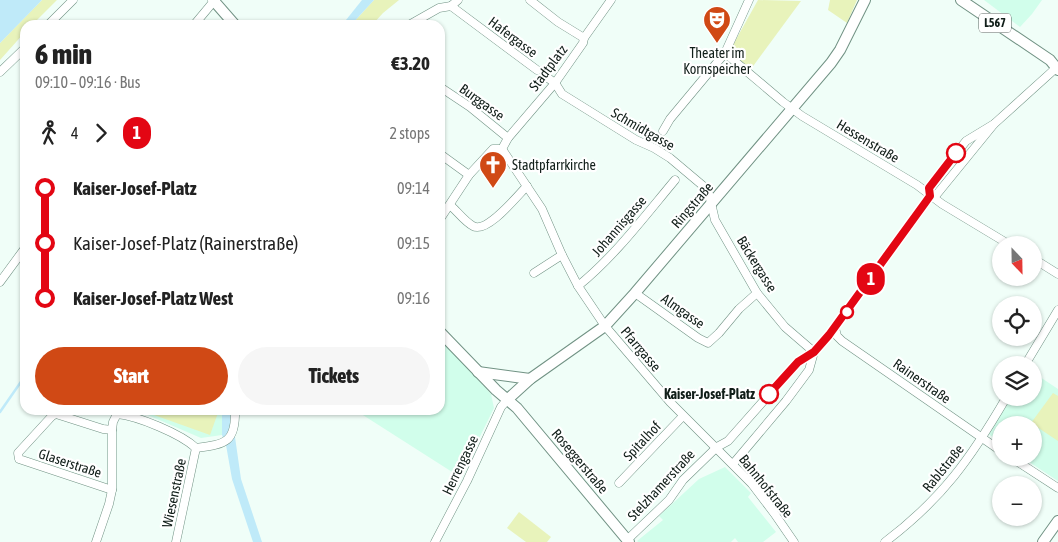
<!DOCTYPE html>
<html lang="en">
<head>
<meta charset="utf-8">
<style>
	:root { --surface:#fff; --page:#f6f6f6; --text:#222; --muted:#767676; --accent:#d04915 }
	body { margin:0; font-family:"Asap Condensed",sans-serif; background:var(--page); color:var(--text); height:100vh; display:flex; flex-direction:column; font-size:19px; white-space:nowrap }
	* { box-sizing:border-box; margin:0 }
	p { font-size:16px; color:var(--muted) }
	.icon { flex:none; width:28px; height:28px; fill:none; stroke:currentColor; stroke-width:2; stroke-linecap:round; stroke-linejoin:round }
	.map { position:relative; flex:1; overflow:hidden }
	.drawer { position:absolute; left:20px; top:20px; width:425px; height:395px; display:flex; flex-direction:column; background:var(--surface); border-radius:15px; box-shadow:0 1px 4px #0004 }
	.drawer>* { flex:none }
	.badge { padding:0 10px; border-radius:16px; font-size:18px; line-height:32px }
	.needle { width:32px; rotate:158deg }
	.controls { position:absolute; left:992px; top:236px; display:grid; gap:10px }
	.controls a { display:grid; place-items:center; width:50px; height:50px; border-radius:50%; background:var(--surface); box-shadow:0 1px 4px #0004; font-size:25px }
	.map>.badge { position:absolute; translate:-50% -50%; box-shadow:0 0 0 2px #fff }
	.legs { display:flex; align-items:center; gap:8px; height:55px; padding:0 15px; font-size:16px }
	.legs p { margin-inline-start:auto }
	.headline { display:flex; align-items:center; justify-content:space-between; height:85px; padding:0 15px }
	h1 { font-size:28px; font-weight:800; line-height:38px }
	.action { display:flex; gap:10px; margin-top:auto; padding:10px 15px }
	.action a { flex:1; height:58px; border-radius:30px; background:var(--accent); color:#fff; font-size:20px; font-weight:800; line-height:58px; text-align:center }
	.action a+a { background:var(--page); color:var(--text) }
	ul { padding:0 15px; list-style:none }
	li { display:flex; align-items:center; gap:18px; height:55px; font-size:19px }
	li i { display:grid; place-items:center; width:8px; height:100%; margin:0 6px; background:currentColor }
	li i::after { content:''; width:12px; height:12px; margin:-6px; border:4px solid; border-radius:50%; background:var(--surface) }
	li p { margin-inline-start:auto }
	li:first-child i { background:linear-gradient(#0000 50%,currentColor 0) }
	li:last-child i { background:linear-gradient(currentColor 50%,#0000 0) }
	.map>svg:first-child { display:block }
	.built { fill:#d1feeb }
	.green { fill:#e8f3bb }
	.water { fill:#bfeaf9 }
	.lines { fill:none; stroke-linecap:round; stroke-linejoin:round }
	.stream { stroke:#bfeaf9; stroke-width:2.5 }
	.minor-tunnel { stroke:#cfdcd7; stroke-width:8; stroke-dasharray:8 4; stroke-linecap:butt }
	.minor-casing { stroke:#719284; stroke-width:9 }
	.major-casing { stroke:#719284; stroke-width:12 }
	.minor { stroke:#fff; stroke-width:8 }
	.major { stroke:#fff; stroke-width:10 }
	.line-1-casing { stroke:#fff; stroke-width:11 }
	.line-1 { stroke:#e30613; stroke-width:8 }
	.stop-1-dot { fill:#fff; stroke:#e30613; stroke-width:2.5 }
	.labels { text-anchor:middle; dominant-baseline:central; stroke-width:4.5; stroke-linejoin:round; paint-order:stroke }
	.shield { fill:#fff; stroke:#58625e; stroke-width:1 }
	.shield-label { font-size:12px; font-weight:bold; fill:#111e19 }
	.street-label { font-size:14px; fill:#111e19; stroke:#fff }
	.poi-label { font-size:14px; fill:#111e19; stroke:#fff }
	.stop-label { font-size:14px; font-weight:bold; fill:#111e19; stroke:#fff; text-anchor:end }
</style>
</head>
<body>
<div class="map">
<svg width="1058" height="542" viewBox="0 0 1058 542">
	<rect width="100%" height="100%" fill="#f0fef8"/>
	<!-- built -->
	<g class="built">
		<path d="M 984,0 L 1042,0 L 1032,14 L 1020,27 Z"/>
		<path d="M 440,338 L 491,394 L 494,408 L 460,477 L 355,410 L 440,410 Z"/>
		<path d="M 1034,373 L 1058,389 L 1058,481 L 1023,458 L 1034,458 L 1034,425 L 1001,425 L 1001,442 L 988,434 L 1012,398 L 1034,398 Z"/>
		<path d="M 136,410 L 222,410 L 222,435 L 201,438 Z"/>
		<path d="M 725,467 L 751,493 L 748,497 L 776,532 L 763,542 L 738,542 L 735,538 L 731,542 L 638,542 L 637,541 L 663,520 L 659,516 L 699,479 Z"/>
	</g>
	<!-- green -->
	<g class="green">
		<path d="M 42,0 L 57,0 L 32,25 L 25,25 L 25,32 L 0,60 L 0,43 Z"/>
		<path d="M 374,0 L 399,0 L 383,13 L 372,25 L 351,25 Z"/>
		<path d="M 758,0 L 801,1 L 751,69 L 729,52 Z"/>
		<path d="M 830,0 L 857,0 L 847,23 L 828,10 Z"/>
		<path d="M 1053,393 L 1058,396 L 1058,441 L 1031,423 Z"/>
		<path d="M 140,410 L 219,410 L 210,435 Z"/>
		<path d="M 519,512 L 551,537 L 547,542 L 526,542 L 507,528 Z"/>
	</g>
	<!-- water -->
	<g class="water">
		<path d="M 0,0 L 42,0 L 0,43 Z"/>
		<path d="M 362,0 L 374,0 L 351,25 L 342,25 Z"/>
		<path d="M 222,410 L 230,410 L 231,425 L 235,437 L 241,479 L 262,542 L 253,542 L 232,479 L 226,445 L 222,435 Z"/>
	</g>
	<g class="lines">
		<!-- stream -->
		<path class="stream" d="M 0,412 L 25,376"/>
		<!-- minor-tunnel -->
		<path class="minor-tunnel" d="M 658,141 L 663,131"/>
		<defs>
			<g id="minor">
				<path d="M 530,0 L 558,22 L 584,38"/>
				<path d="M 451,6 L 537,70"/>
				<path d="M 48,25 L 73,0"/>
				<path d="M 194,25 L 214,1 L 212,0"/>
				<path d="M 409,25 L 439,8 L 451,6 L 458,0"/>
				<path d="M 725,53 L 783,102 L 802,116 L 917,185 L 942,204 L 1010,245"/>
				<path d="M 0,72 L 25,48"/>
				<path d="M 545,76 L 555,83 L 562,94 L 636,140 L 654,148 L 670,158 L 708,190 L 715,220 L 757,293 L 785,327 L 814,352"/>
				<path d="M 440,87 L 470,107 L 508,138"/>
				<path d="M 663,131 L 670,119 L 725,53 L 749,0"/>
				<path d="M 502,149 L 508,138 L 555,83 L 583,43 L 584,38 L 611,0"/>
				<path d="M 440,154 L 469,175"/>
				<path d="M 930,197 L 929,188 L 966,141 L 994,124 L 1056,68"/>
				<path d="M 450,205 C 457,211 465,222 473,226 C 487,234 517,196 527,186"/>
				<path d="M 440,219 L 469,175 L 493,149 L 502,149 L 542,209 L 562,255 L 578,286 L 605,326 L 670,402 L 752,484 L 774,513 L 794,542"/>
				<path d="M 1034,259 L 1058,274"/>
				<path d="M 534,273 L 562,255"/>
				<path d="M 0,282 L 25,248"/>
				<path d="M 578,286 C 615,256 644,217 675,180"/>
				<path d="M 635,293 L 698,338 L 708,343 L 719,333 L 739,309 L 757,293"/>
				<path d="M 835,328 L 837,336 L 842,341 L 1001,451"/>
				<path d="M 1025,365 L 1058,310"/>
				<path d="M 196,448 C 225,444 236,443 235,410"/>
				<path d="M 1012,458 L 1058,488"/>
				<path d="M 733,464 L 786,401 L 809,370 L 814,352"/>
				<path d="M 619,483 L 683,416"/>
				<path d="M 112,490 L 19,459 L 18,453 L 52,416 L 56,414 L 103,429 L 112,430"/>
				<path d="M 627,540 L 669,500 L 683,480 L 717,447 L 728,441 L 798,362 L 814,352 L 829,335 L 930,197 L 937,194 L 994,124"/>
				<path d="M 96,542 L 109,504 L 112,490 L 112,430 L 113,422 L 117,414 C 138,416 181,434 196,448"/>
				<path d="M 176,542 L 196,448"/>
				<path d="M 435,542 L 467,481 L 501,407 L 508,399"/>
				<path d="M 885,542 C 942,499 971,458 1006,398"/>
			</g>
			<g id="major">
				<path d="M 215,0 L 214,1 L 235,25"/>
				<path d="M 961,0 L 1050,60 L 1058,70"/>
				<path d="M 440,332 L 496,390 L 517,408 L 629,542"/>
				<path d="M 478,372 L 530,379"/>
				<path d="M 508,399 L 530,379 L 605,326 L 635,293 L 831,63 L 840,50 L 865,0"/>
				<path d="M 1043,542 L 1058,521"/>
			</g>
		</defs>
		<!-- minor casing -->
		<use href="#minor" class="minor-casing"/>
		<!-- major casing -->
		<use href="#major" class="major-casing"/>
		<!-- minor -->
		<use href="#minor" class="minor"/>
		<!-- major -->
		<use href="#major" class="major"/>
	</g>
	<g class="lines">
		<defs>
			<path id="line-1" d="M 769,394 L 798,362 L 814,352 L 829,335 L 925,203 L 930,196 L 929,188 L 956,153"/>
		</defs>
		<!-- line-1 casing -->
		<use href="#line-1" class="line-1-casing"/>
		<!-- line-1 -->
		<use href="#line-1" class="line-1"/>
	</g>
	<!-- icons -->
	<defs>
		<symbol id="theatre-pin" viewBox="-11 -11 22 30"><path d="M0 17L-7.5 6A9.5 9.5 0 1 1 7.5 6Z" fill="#d04915" stroke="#fff"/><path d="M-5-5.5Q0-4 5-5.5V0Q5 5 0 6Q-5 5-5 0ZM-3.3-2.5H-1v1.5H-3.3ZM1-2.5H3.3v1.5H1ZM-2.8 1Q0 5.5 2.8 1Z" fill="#fff"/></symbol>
		<symbol id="church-pin" viewBox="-11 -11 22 30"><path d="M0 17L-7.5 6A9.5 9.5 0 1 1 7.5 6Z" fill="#d04915" stroke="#fff"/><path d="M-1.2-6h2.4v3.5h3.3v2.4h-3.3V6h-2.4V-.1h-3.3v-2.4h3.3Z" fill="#fff"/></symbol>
	</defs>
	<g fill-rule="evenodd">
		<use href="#theatre-pin" x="701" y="4" width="32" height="43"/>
		<use href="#church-pin" x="477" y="149" width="32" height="43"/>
	</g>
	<!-- markers -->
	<g class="stop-1-dot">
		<circle cx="956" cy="153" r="9"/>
		<circle cx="847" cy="312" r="6"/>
		<circle cx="769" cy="394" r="9"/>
	</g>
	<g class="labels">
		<!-- shield labels -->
		<rect class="shield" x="979" y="13.5" width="32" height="19" rx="4"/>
		<g class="shield-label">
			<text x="995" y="23">L567</text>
		</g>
		<!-- street labels -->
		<g class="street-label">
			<text transform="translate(513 37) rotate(37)">Hafergasse</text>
			<text transform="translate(548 68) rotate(-53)">Stadtplatz</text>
			<text transform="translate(482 102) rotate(36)">Burggasse</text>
			<text transform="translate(643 129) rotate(30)">Schmidtgasse</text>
			<text transform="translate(868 141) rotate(31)">Hessenstraße</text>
			<text transform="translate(692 205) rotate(-49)">Ringstraße</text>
			<text transform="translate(619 226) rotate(-49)">Johannisgasse</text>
			<text transform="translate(757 264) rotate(58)">Bäckergasse</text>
			<text transform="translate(683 311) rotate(35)">Almgasse</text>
			<text transform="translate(641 349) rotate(50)">Pfarrgasse</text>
			<text transform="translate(922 381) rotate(35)">Rainerstraße</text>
			<text transform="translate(642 441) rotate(-47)">Spitalhof</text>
			<text transform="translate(580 461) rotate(50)">Roseggerstraße</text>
			<text transform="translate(70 463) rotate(18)">Glaserstraße</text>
			<text transform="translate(460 465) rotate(-64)">Herrengasse</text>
			<text transform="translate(943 468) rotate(-51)">Rablstraße</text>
			<text transform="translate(661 485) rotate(-47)">Stelzhamerstraße</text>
			<text transform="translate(766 486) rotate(51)">Bahnhofstraße</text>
			<text transform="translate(174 493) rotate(-78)">Wiesenstraße</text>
		</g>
		<!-- poi labels -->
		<g class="poi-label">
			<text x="717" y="53">Theater im<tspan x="717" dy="16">Kornspeicher</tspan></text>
			<text x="512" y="165" text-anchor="start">Stadtpfarrkirche</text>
		</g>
		<!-- stop labels -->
		<g class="stop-label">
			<text x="755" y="394">Kaiser-Josef-Platz</text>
		</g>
	</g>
</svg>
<div class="controls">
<a><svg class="needle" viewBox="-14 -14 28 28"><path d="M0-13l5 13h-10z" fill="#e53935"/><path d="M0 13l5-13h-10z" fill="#767676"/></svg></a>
<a><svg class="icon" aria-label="locate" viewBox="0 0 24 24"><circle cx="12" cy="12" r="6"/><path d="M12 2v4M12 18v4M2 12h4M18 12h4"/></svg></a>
<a><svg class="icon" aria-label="layers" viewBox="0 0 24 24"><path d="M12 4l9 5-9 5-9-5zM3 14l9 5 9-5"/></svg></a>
<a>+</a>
<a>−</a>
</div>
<b class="badge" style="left:871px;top:279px;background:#e30613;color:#fff">1</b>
<section class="drawer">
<div class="headline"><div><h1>6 min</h1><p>09:10 – 09:16 · Bus</p></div><b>€3.20</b></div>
<div class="legs"><svg class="icon" aria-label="walk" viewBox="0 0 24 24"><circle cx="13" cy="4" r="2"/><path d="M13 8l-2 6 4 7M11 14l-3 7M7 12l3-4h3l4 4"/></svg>4<svg class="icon" aria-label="forward" viewBox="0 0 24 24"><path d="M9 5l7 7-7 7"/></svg><b class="badge" style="background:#e30613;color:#fff">1</b><p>2 stops</p></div>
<ul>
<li><i style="color:#e30613"></i><b>Kaiser-Josef-Platz</b><p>09:14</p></li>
<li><i style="color:#e30613"></i><span>Kaiser-Josef-Platz (Rainerstraße)</span><p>09:15</p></li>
<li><i style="color:#e30613"></i><b>Kaiser-Josef-Platz West</b><p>09:16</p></li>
</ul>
<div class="action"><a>Start</a><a>Tickets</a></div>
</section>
</div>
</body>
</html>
